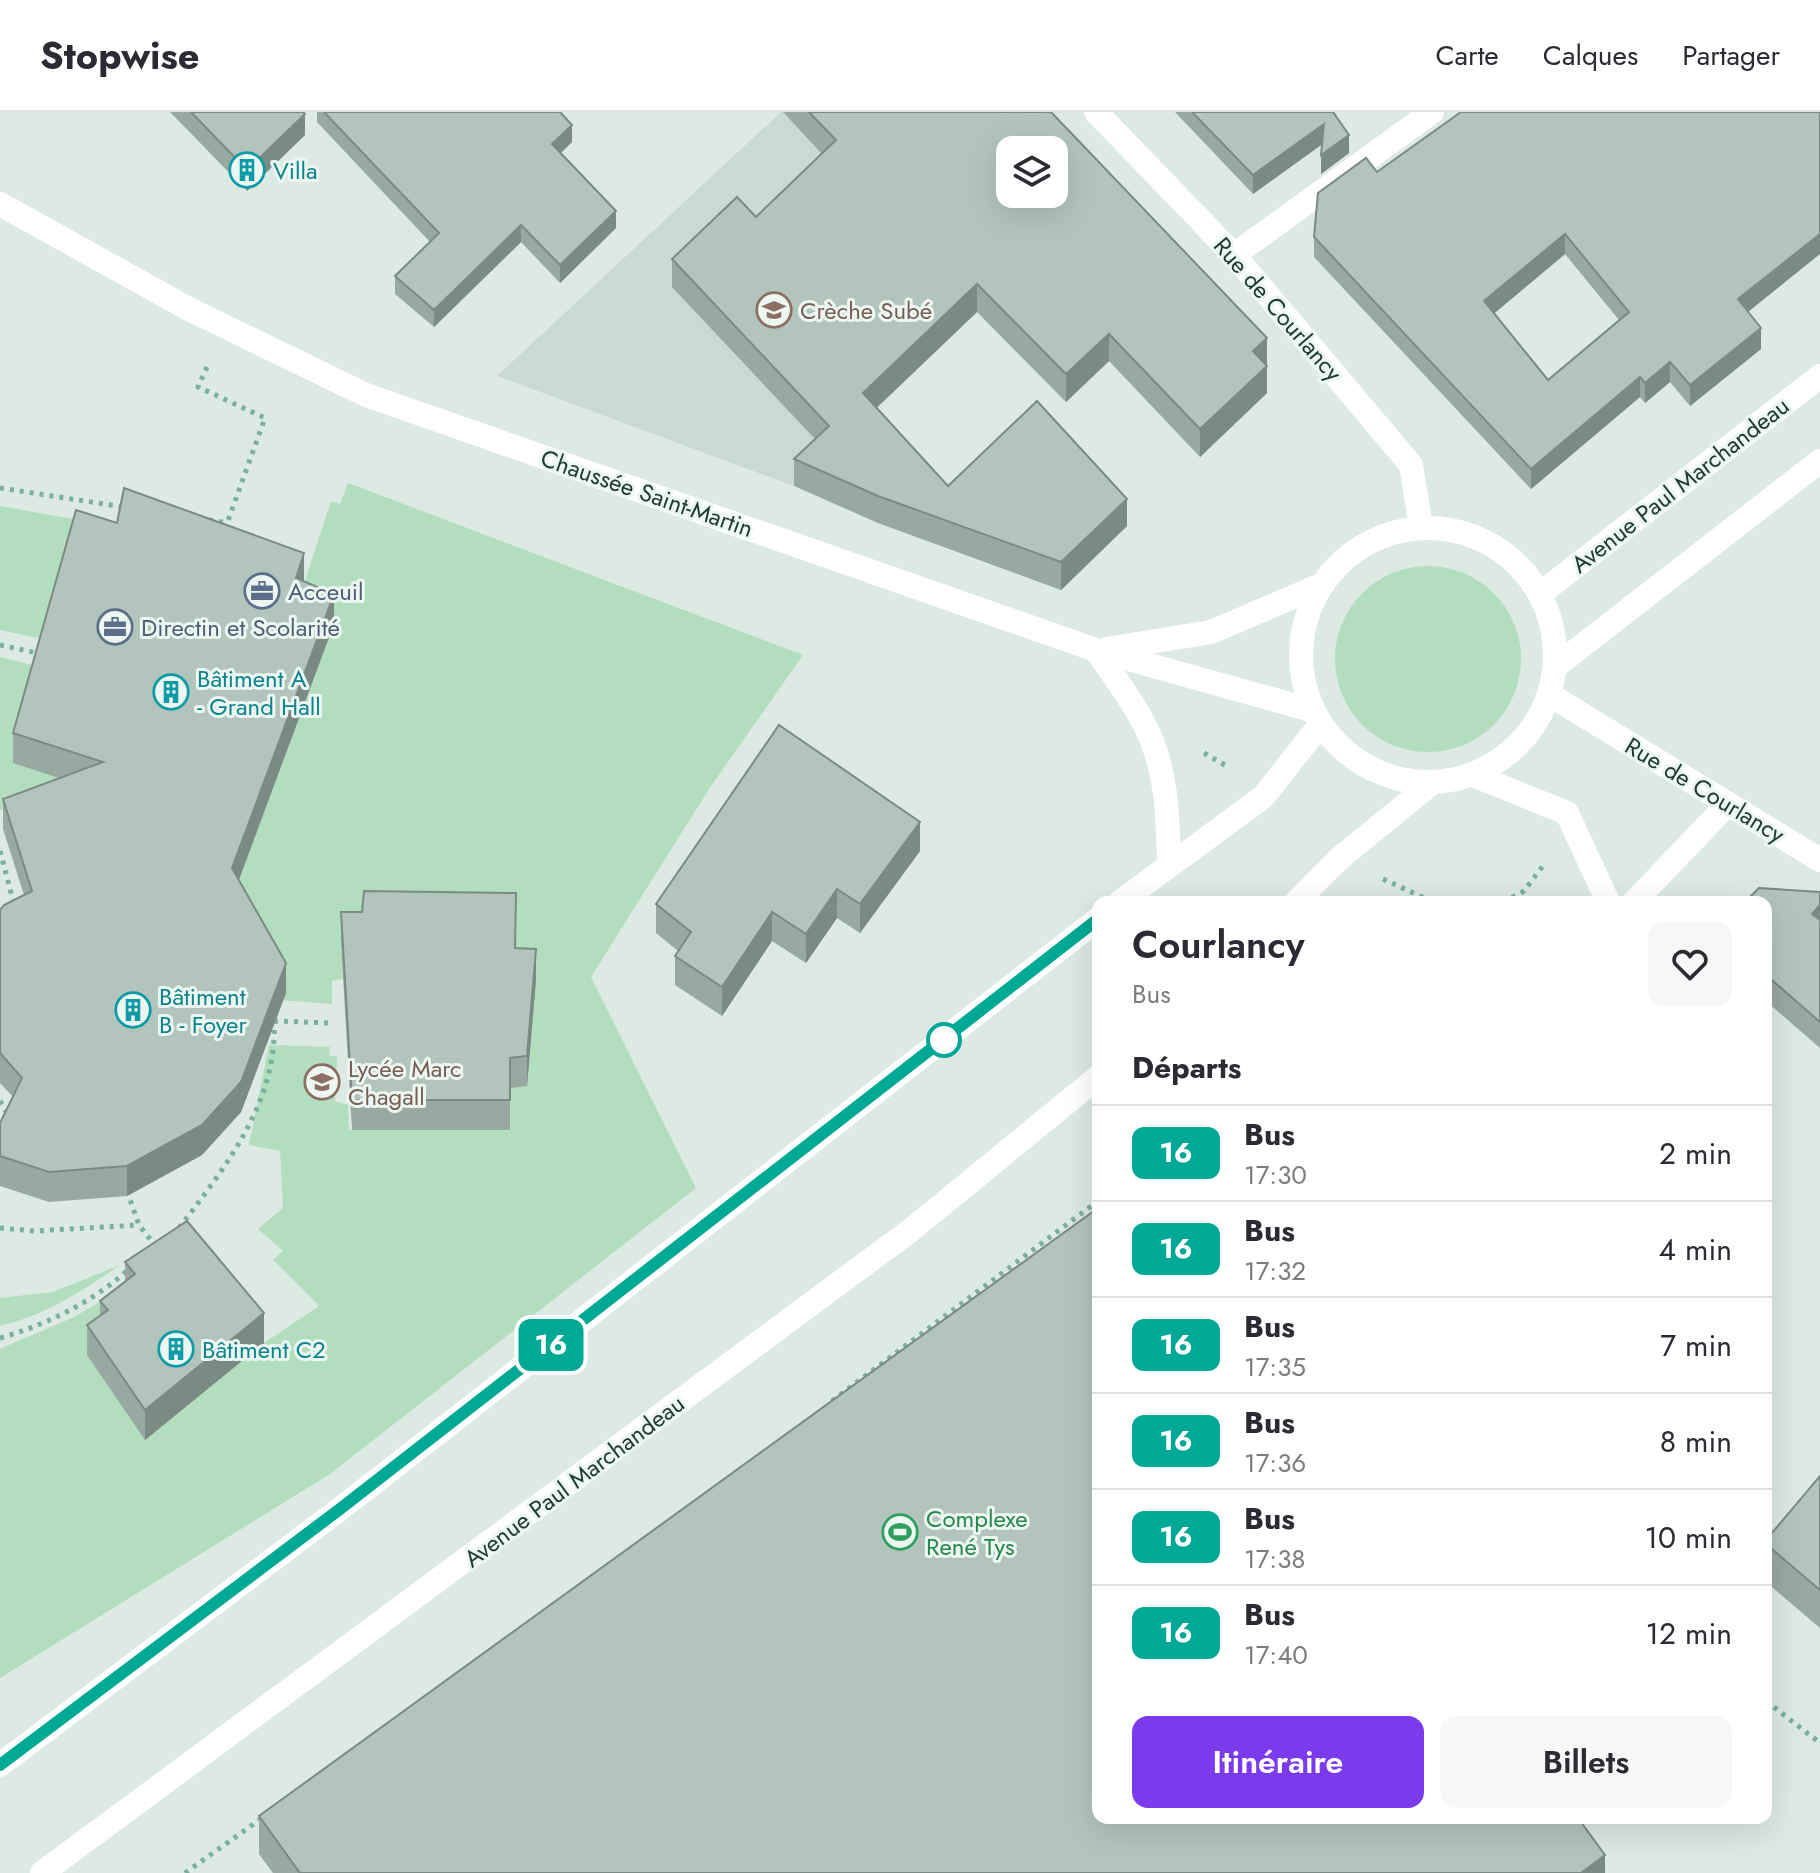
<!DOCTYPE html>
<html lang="fr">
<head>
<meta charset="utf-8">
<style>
	:root { --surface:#fff; --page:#f7f7f7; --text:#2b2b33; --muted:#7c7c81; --line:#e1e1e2; --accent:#7c3aed }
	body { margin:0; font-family:Jost,sans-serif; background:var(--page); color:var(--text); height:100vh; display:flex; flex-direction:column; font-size:30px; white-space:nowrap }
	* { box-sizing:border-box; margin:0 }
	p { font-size:26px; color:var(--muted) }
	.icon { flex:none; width:44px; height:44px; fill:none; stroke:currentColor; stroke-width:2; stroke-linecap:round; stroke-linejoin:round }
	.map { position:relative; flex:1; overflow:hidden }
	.details { position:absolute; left:1092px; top:784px; width:680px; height:928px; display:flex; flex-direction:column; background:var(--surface); border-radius:16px; box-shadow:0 8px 32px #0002 }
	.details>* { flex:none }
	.badge { padding:0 16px; border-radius:12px; font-size:28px; line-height:52px }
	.buttons { position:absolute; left:996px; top:24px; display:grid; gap:16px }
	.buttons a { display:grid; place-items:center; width:72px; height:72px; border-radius:16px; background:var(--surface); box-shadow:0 8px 32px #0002; font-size:40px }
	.map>.badge { position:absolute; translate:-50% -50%; box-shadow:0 0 0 4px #fff }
	h2 { padding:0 40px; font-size:30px; line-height:72px }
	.round { display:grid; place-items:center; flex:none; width:84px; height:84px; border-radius:16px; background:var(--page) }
	.summary { display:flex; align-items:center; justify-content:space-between; height:136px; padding:0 40px }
	h1 { font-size:38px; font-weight:600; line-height:60px }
	.action { display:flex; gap:16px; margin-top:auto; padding:16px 40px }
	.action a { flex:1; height:92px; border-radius:16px; background:var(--accent); color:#fff; font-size:32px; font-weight:600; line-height:92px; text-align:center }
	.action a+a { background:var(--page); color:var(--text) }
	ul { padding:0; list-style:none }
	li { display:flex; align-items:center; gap:24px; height:96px; padding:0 40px; border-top:2px solid var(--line) }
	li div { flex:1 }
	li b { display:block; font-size:30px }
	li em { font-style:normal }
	li .badge { min-width:88px; font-weight:700; text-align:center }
	header { display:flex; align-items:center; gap:48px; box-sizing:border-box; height:112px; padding:0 40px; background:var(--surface); border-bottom:2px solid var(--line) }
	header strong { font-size:38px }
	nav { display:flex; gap:44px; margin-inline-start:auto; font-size:28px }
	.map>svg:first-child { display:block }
	.built { fill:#cadad2; fill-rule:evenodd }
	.green { fill:#b2debd }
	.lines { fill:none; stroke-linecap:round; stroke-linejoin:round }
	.path { stroke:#79b09e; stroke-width:5; stroke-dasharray:4 6; stroke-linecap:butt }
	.minor { stroke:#fff; stroke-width:24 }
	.wall { fill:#98a9a2; fill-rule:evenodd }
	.shaded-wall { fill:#7c8a84 }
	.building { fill:#b1c5bc; stroke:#7c8a84; stroke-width:2; fill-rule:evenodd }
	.line-casing { stroke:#fff; stroke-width:18 }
	.line { stroke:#00a896; stroke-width:12 }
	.stop-dot { fill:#fff; stroke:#00a896; stroke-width:4 }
	.labels { text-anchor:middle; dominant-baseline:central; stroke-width:6; stroke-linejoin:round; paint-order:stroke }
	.culture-label { font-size:24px; fill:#0d838f; stroke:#ecf7f1; text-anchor:start }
	.street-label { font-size:24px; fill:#1d3a32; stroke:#ecf7f1 }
	.education-label { font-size:24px; fill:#785e54; stroke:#ecf7f1; text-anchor:start }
	.service-label { font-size:24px; fill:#4e5e75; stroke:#ecf7f1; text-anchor:start }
	.leisure-label { font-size:24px; fill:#27864d; stroke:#ecf7f1; text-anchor:start }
</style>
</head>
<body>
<header>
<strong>Stopwise</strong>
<nav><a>Carte</a><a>Calques</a><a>Partager</a></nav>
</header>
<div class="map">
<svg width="1820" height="1761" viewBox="0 0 1820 1761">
	<rect width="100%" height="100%" fill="#dceae3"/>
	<!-- built -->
	<path class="built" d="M 781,0 L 1023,0 L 1080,58 L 863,309 L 794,374 L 497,264 ZM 1010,38 L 1054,38 L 1054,82 L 1010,82 Z"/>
	<!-- green -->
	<g class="green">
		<path d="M 348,371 L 803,543 L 709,677 L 591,865 L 696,1076 L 330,1362 L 0,1566 L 0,1237 L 74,1205 L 118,1179 L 264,1231 L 319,1194 L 273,1148 L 283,1139 L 258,1117 L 283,1096 L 280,1039 L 249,1033 L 269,933 L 330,935 L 329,944 L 337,944 L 335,989 L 348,993 L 349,1018 L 510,1018 L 341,830 L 343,867 L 332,869 L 332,892 L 266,887 L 223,771 L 253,729 L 334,513 L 296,496 L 331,389 L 340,392 Z"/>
		<path d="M 0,394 L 122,416 L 48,528 L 0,518 Z"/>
		<circle cx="1428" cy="547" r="93"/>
		<path d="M 0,545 L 40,555 L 107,682 L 49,687 L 0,698 Z"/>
		<path d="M 120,1153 C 84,1178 44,1204 0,1214 L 0,1186 L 53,1180 Z"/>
	</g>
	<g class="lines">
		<!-- path -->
		<g class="path">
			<path d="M 207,255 L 198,275 L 265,306 L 225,417"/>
			<path d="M 0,376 L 124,395"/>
			<path d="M 209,408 L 228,411"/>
			<path d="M 0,533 L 42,542"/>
			<path d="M 1204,641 L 1230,656"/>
			<path d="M 0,739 L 14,792"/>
			<path d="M 1383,767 L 1433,790"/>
			<path d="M 1503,790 L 1524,779 L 1543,754"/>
			<path d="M 274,909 L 331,911"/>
			<path d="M 0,989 L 8,1003"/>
			<path d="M 127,1079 L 139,1113 L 157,1136"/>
			<path d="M 0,1116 L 34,1119 L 139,1113"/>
			<path d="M 179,1116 C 227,1053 279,988 274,905"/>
			<path d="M 0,1226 C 48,1212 91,1191 128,1158"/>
			<path d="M 832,1289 L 1098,1089"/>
			<path d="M 1766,1589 L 1820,1631"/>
			<path d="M 185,1761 L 262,1706"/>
		</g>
		<!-- minor -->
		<g class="minor">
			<path d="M 1096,0 L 1234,143 L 1411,353 L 1421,415"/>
			<path d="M 0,92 L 187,196 L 366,283 L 1096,538 L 1311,598"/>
			<path d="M 1234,143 L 1432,0"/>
			<circle cx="1428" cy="543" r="127"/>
			<path d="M 1540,482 L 1820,264"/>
			<path d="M 1107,537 L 1211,520 L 1321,473"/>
			<path d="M 1096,538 C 1112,562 1131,586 1144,612 C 1167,655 1168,704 1169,751"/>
			<path d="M 1556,554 L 1820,349"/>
			<path d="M 1550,583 L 1820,748"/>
			<path d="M 1473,663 L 1567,701 L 1608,790"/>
			<path d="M 1120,790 L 1263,685 L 1320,613"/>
			<path d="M 1296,790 L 1340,746 L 1432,671"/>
			<path d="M 1634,790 L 1728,692"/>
			<path d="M 0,1653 L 340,1397 L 1098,807"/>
			<path d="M 42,1761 L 911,1118 L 1098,965"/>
		</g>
	</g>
	<!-- wall -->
	<g class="wall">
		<path d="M 170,0 L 303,0 L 305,23 L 247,79 Z"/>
		<path d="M 317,0 L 560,0 L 572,30 L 561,41 L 616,116 L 560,171 L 521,130 L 434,215 L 395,182 L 395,164 L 430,130 L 317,10 Z"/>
		<path d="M 783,0 L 1051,0 L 1267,226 L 1267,281 L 1200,345 L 1109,249 L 1066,290 L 977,200 L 876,296 L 948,374 L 1127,414 L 1061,478 L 878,411 L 794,374 L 794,347 L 815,327 L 672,175 L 672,147 L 756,105 L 822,42 Z"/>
		<path d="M 1175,0 L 1333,0 L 1349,41 L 1321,62 L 1322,32 L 1253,82 Z"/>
		<path d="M 1461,0 L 1748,200 L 1761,237 L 1690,294 L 1670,270 L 1645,291 L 1640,285 L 1531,377 L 1314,145 L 1314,125 L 1377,60 ZM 1565,142 L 1619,208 L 1548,268 L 1493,202 Z"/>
		<path d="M 304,470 L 334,512 L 239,768 L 286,881 L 241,1000 L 202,1043 L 127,1084 L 49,1090 L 0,1074 L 0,1011 L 13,985 L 0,971 L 0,798 L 24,783 L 3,717 L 3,687 L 59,666 L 13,651 L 13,621 Z"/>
		<path d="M 920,739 L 860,821 L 837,806 L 806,851 L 772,829 L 722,904 L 675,873 L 675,844 L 678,839 L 656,821 L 656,792 Z"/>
		<path d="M 1820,780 L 1820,936 L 1766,889 L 1766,790 Z"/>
		<path d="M 341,800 L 516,836 L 536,867 L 527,974 L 510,976 L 510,1018 L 352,1018 L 341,830 Z"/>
		<path d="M 125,1150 L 264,1231 L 145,1328 L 87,1243 L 87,1213 L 100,1204 L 100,1189 L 125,1170 Z"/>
		<path d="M 1820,1364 L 1820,1516 L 1766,1470 L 1766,1428 Z"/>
		<path d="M 259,1704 L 1605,1761 L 273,1761 L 259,1742 Z"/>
	</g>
	<!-- shaded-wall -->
	<g class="shaded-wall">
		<path d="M 305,2 L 305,23 L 247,79 L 247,58 Z"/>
		<path d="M 1324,12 L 1324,31 L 1253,82 L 1253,63 Z"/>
		<path d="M 572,13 L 572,30 L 552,49 L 552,32 Z"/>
		<path d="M 1349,23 L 1349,41 L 1321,62 L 1321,43 Z"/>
		<path d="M 616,99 L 616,116 L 560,171 L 560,153 Z"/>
		<path d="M 521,113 L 521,130 L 434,215 L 434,198 Z"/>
		<path d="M 1565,122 L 1565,142 L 1484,210 L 1484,189 Z"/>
		<path d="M 1820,122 L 1820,142 L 1738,208 L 1738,187 Z"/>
		<path d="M 977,172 L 977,200 L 863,309 L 863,281 Z"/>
		<path d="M 1761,216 L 1761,237 L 1690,294 L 1690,273 Z"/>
		<path d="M 1109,222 L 1109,249 L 1066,290 L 1066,262 Z"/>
		<path d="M 1267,226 L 1267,281 L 1200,345 L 1200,317 L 1253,239 Z"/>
		<path d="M 1670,250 L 1670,270 L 1645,291 L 1645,271 Z"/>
		<path d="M 1640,265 L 1640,285 L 1531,377 L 1531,357 Z"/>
		<path d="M 1127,387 L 1127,414 L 1061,478 L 1061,450 Z"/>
		<path d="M 304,441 L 304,471 L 296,466 Z"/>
		<path d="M 334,482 L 334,512 L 232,786 L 232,756 Z"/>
		<path d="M 920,710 L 920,739 L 860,821 L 860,792 Z"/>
		<path d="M 837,777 L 837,806 L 806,851 L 806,822 Z"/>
		<path d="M 1820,793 L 1820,819 L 1812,802 Z"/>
		<path d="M 772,800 L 772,829 L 722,904 L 722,875 Z"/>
		<path d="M 536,837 L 536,867 L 527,974 L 527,944 Z"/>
		<path d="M 286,851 L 286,881 L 241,1000 L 202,1043 L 127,1084 L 127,1054 Z"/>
		<path d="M 264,1201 L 264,1231 L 145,1328 L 145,1298 Z"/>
		<path d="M 1605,1743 L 1605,1761 L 1581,1761 Z"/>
	</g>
	<!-- building -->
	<g class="building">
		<path d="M 191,0 L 303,0 L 305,2 L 247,58 Z"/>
		<path d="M 324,0 L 560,0 L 572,13 L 552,32 L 616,99 L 560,153 L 521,113 L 434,198 L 395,164 L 439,121 Z"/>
		<path d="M 809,0 L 1051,0 L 1267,226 L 1253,239 L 1267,254 L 1200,317 L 1109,222 L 1066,262 L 977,172 L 863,281 L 948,374 L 1037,289 L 1127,387 L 1061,450 L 878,384 L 794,347 L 829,314 L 672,147 L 737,85 L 756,105 L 836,28 ZM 1010,38 L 1054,38 L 1054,82 L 1010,82 Z"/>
		<path d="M 1192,0 L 1333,0 L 1349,23 L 1321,43 L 1324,12 L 1253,63 Z"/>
		<path d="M 1461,0 L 1820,0 L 1820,122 L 1738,187 L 1761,216 L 1690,273 L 1670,250 L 1645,271 L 1640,265 L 1531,357 L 1314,125 L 1318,81 L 1366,46 L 1377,60 ZM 1565,122 L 1629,200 L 1548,268 L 1484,189 Z"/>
		<path d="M 124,376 L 304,441 L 296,466 L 334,482 L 232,756 L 286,851 L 241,970 L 202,1013 L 127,1054 L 49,1060 L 0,1044 L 0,1011 L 22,966 L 0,941 L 0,798 L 4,793 L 32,779 L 3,687 L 103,650 L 13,621 L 76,398 L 117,411 Z"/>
		<path d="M 779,613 L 920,710 L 860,792 L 837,777 L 806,822 L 772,800 L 722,875 L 675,844 L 691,820 L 656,792 Z"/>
		<path d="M 1759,776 L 1820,780 L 1820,793 L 1812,802 L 1820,808 L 1820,910 L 1766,863 L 1766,790 L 1745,790 Z"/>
		<path d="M 364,779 L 516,781 L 515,836 L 536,837 L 527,944 L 510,946 L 510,988 L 352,988 L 341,800 L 362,800 Z"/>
		<path d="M 1098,1096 L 1098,1706 L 1578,1706 L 1605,1743 L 1581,1761 L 300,1761 L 259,1704 Z"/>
		<path d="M 187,1109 L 264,1201 L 145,1298 L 87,1213 L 108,1198 L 100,1189 L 135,1162 L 125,1150 Z"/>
		<path d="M 1820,1364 L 1820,1478 L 1766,1432 L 1766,1428 Z"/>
	</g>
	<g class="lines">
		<defs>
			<path id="line" d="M 0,1653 L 340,1397 L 1098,807"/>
		</defs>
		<!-- line casing -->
		<use href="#line" class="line-casing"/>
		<!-- line -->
		<use href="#line" class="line"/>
	</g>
	<!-- icons -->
	<defs>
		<symbol id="building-ring" viewBox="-11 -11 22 22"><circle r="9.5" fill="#ecf7f1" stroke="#0f9aa8" stroke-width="1.5"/><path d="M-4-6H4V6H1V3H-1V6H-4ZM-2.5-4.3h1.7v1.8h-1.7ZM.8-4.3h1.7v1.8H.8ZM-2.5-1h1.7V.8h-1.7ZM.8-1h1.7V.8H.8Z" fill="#0f9aa8"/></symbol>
		<symbol id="school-ring" viewBox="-11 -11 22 22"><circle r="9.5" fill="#ecf7f1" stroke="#8d6e63" stroke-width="1.5"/><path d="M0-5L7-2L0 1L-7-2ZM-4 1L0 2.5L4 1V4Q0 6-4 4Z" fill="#8d6e63"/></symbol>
		<symbol id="office-ring" viewBox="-11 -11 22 22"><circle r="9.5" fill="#ecf7f1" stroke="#5c6f8a" stroke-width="1.5"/><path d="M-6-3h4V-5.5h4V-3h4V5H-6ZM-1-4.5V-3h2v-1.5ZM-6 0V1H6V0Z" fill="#5c6f8a"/></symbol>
		<symbol id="stadium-ring" viewBox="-11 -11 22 22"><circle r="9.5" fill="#ecf7f1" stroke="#2e9e5b" stroke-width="1.5"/><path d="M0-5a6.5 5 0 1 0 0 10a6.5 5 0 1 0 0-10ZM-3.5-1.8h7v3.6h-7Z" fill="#2e9e5b"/></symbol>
	</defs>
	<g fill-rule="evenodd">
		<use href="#building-ring" x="227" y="38" width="40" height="40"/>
		<use href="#school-ring" x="754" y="178" width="40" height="40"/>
		<use href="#office-ring" x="242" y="459" width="40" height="40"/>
		<use href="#office-ring" x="95" y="495" width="40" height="40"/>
		<use href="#building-ring" x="151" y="560" width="40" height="40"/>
		<use href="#building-ring" x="113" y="878" width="40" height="40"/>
		<use href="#school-ring" x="302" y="950" width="40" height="40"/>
		<use href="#building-ring" x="156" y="1217" width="40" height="40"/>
		<use href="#stadium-ring" x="880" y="1400" width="40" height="40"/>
	</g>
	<!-- markers -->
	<circle class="stop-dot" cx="944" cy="928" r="16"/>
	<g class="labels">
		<!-- culture labels -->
		<g class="culture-label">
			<text x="273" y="58">Villa</text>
			<text x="197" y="566">Bâtiment A<tspan x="197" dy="28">- Grand Hall</tspan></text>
			<text x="159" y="884">Bâtiment<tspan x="159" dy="28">B - Foyer</tspan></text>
			<text x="202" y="1237">Bâtiment C2</text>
		</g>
		<!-- street labels -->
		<g class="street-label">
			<text transform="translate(1278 197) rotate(49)">Rue de Courlancy</text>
			<text transform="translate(1680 373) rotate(-38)">Avenue Paul Marchandeau</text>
			<text transform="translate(647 381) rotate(19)">Chaussée Saint-Martin</text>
			<text transform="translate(1705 678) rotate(31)">Rue de Courlancy</text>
			<text transform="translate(574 1369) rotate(-37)">Avenue Paul Marchandeau</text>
		</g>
		<!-- education labels -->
		<g class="education-label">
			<text x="800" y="198">Crèche Subé</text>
			<text x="348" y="956">Lycée Marc<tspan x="348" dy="28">Chagall</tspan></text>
		</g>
		<!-- service labels -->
		<g class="service-label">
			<text x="288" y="479">Acceuil</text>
			<text x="141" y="515">Directin et Scolarité</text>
		</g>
		<!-- leisure labels -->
		<g class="leisure-label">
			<text x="926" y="1406">Complexe<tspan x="926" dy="28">René Tys</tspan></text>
		</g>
	</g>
</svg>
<div class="buttons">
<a><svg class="icon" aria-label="layers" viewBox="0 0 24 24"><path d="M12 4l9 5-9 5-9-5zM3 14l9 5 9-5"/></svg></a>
</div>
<b class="badge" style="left:551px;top:1233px;background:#00a896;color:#fff">16</b>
<section class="details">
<div class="summary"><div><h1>Courlancy</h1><p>Bus</p></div><a class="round"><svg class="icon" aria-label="heart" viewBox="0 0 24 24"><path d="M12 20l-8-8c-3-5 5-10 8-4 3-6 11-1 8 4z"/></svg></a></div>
<h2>Départs</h2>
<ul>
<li><span class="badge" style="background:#00a896;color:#fff">16</span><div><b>Bus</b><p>17:30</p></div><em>2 min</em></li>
<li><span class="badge" style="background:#00a896;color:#fff">16</span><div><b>Bus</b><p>17:32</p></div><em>4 min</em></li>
<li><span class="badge" style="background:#00a896;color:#fff">16</span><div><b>Bus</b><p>17:35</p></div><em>7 min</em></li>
<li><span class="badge" style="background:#00a896;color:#fff">16</span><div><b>Bus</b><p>17:36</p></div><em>8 min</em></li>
<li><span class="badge" style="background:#00a896;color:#fff">16</span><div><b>Bus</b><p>17:38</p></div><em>10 min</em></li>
<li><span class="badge" style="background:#00a896;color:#fff">16</span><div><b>Bus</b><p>17:40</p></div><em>12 min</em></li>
</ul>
<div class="action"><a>Itinéraire</a><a>Billets</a></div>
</section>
</div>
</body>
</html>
